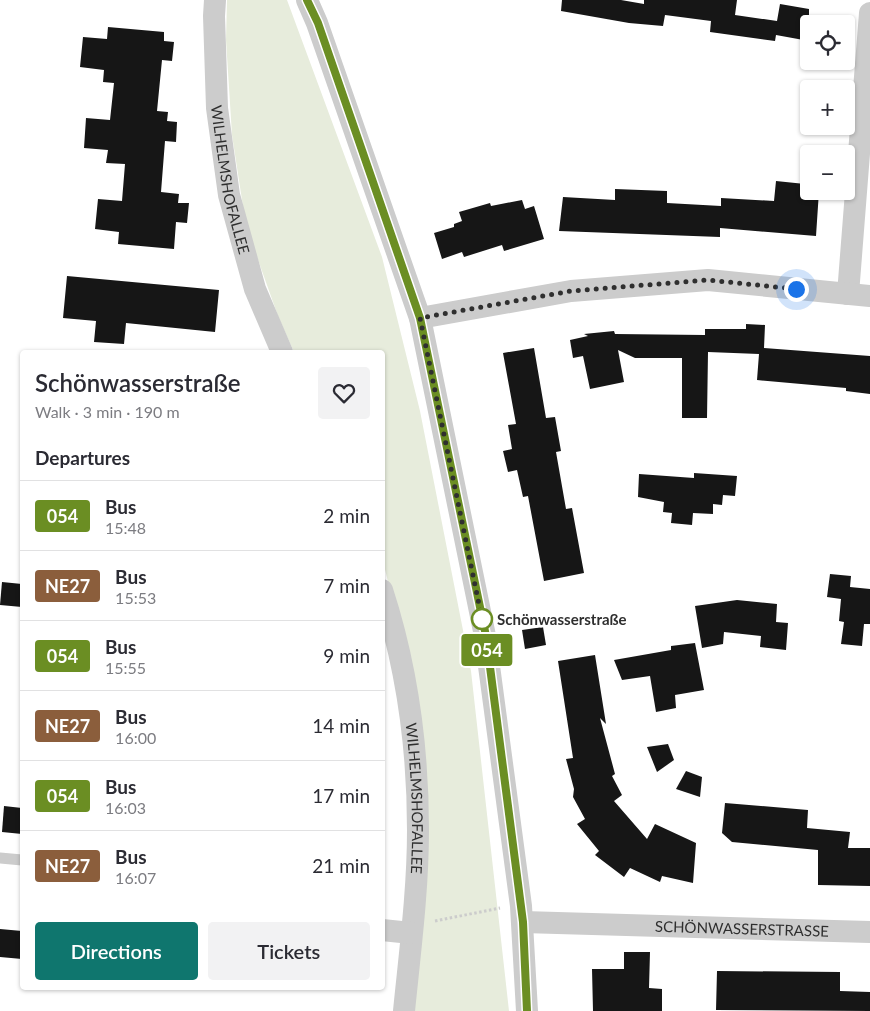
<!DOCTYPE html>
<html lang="en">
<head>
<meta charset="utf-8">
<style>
	:root { --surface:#fff; --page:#f2f2f3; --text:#2b2b33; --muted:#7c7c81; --line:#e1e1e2; --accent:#0f766e }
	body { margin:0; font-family:Lato,sans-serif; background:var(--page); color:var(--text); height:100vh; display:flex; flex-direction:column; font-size:19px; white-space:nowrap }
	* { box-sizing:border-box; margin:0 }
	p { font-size:16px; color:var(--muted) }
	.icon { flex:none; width:28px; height:28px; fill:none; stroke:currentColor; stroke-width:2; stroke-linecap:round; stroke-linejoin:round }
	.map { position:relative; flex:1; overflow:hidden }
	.sheet { position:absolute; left:20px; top:350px; width:365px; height:640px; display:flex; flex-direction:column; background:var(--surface); border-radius:5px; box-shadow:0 1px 4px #0004 }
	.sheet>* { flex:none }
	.badge { padding:0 10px; border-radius:4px; font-size:18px; line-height:32px }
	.tools { position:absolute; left:800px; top:15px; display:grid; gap:10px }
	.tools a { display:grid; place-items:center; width:55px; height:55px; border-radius:5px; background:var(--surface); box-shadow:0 1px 4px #0004; font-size:25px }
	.you { position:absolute; width:25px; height:25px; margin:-12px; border:4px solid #fff; border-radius:50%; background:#1a73e8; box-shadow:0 0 0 8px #1a73e833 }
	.map>.badge { position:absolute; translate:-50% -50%; box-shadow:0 0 0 2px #fff }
	h2 { padding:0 15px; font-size:19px; line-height:45px }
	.round { display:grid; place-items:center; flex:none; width:52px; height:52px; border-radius:5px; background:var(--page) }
	.summary { display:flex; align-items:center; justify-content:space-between; height:85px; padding:0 15px }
	h1 { font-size:24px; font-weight:600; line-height:38px }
	.primary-button { display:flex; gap:10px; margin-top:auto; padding:10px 15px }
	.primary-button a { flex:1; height:58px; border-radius:5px; background:var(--accent); color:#fff; font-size:20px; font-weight:600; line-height:58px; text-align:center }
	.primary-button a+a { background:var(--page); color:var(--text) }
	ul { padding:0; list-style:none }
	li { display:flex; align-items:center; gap:15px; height:70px; padding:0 15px; border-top:1px solid var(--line) }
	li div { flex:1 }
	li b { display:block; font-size:19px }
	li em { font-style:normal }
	li .badge { min-width:55px; font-weight:700; text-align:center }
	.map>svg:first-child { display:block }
	.green { fill:#e7ecdc }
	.building { fill:#161616 }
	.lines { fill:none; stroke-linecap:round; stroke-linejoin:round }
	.path { stroke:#ccc; stroke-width:3; stroke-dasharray:2.5 2.5; stroke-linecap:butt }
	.service { stroke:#ccc; stroke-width:11 }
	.minor { stroke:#ccc; stroke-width:22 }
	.line-casing { stroke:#fff; stroke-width:11 }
	.line { stroke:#6b8e23; stroke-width:8 }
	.walk { stroke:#2f2f2f; stroke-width:5; stroke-dasharray:0 9 }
	.stop-dot { fill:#fff; stroke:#6b8e23; stroke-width:2.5 }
	.labels { text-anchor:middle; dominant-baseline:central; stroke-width:5; stroke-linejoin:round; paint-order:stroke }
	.street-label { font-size:15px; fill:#2f2f2f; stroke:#fff }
	.stop-label { font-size:15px; font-weight:bold; fill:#2f2f2f; stroke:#fff; text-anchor:start }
</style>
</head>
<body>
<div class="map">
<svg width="870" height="1011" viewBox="0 0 870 1011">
	<rect width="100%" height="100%" fill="#fff"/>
	<!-- green -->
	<path class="green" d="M 227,0 L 287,0 L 382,257 L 420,411 L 471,671 L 509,1011 L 413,1011 L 417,702 L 383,561 L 382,352 L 294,352 L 278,316 L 246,226 L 232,135 L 226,40 Z"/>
	<!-- building -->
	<g class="building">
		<path d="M 562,0 L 621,0 L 644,4 L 644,0 L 737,0 L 735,15 L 777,21 L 780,4 L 809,9 L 809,41 L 776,35 L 775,41 L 710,32 L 711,21 L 665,15 L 663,26 L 629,23 L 561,11 Z"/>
		<path d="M 108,27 L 164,32 L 164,41 L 174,42 L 172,61 L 162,60 L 157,111 L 168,112 L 167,121 L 177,122 L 176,142 L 165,141 L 161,192 L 179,194 L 178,203 L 189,203 L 187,223 L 176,222 L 174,249 L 118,244 L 119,232 L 95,229 L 98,199 L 122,201 L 125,164 L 106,163 L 108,150 L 84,148 L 86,118 L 110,120 L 114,83 L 103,82 L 104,70 L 80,67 L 83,37 L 107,39 Z"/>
		<path d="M 776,181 L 805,184 L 805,189 L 809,189 L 809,191 L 819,191 L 816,236 L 720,228 L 720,237 L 559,231 L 563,197 L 615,200 L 615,189 L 667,191 L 667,203 L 721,206 L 721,198 L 774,201 Z"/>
		<path d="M 522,200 L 525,209 L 534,206 L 544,239 L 504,251 L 502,245 L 464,257 L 462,252 L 442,259 L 434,233 L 454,227 L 454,224 L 462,221 L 459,212 L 490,203 L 491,206 Z"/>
		<path d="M 67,276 L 219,290 L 215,332 L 126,323 L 124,344 L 94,342 L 96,321 L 63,318 Z"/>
		<path d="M 746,324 L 765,325 L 764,348 L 870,356 L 870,394 L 846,391 L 846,388 L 757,380 L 759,354 L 708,352 L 707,418 L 682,418 L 682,358 L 635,358 L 618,350 L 624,382 L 590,389 L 583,356 L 573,358 L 570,340 L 588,336 L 584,334 L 614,331 L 615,334 L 705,335 L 705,329 L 746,329 Z"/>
		<path d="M 534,348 L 546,418 L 555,417 L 561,451 L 556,452 L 566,509 L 572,508 L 584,573 L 544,581 L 528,496 L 523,497 L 517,470 L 508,472 L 503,451 L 512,449 L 508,425 L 516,424 L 503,353 Z"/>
		<path d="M 694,473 L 737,476 L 735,496 L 723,495 L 722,505 L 713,504 L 713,514 L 693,513 L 692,525 L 671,523 L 672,513 L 663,512 L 664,502 L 638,497 L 639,474 L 694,478 Z"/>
		<path d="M 830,574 L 851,576 L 850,587 L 870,589 L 870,624 L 864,624 L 862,646 L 841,644 L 844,622 L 839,621 L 841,599 L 827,597 Z"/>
		<path d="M 2,582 L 22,584 L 22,607 L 0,605 Z"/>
		<path d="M 737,600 L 777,604 L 776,622 L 788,623 L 786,650 L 760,647 L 761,636 L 724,632 L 723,644 L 702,648 L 695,606 Z"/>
		<path d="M 543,627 L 546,645 L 525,649 L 522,630 Z"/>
		<path d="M 695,643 L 704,690 L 675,695 L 676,708 L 656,712 L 650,676 L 622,680 L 614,660 L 671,650 L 671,646 Z"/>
		<path d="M 595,655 L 606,724 L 600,718 L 615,774 L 612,776 L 622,795 L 614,801 L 647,839 L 655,824 L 696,843 L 693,883 L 662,876 L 660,882 L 630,868 L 624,877 L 595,855 L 599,851 L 577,824 L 585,819 L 573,797 L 574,789 L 566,759 L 573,758 L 558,661 Z"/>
		<path d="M 668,744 L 674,760 L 657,772 L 647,747 Z"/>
		<path d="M 686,771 L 702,777 L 700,797 L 676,789 Z"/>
		<path d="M 725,803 L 808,810 L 807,828 L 850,832 L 848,848 L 870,848 L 870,886 L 818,885 L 818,850 L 732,842 L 722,833 Z"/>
		<path d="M 4,806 L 22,808 L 22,834 L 2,832 Z"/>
		<path d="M 0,929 L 22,931 L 22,959 L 0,957 Z"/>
		<path d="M 624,952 L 650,952 L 649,988 L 662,989 L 662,1011 L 593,1011 L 592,969 L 624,969 Z"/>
		<path d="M 717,971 L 840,972 L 840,991 L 870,992 L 870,1011 L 716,1010 Z"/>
	</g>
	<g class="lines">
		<!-- path -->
		<path class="path" d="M 435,921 L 500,908"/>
		<!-- service -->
		<path class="service" d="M 0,858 L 22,860"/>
		<!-- minor -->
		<g class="minor">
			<path id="s1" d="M 215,0 L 214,16 L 217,108 L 229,195 L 255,289 L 282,352"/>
			<path d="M 307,0 L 317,23 L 420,318 L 485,636 L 521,906 L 527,1011"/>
			<path d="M 848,294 L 870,13"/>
			<path d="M 420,318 L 571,291 L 708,280 L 870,296"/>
			<path id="s2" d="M 382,590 C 407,667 418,749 418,830 C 418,890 410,951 404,1011"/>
			<path id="s3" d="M 523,922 L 870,932"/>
			<path d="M 382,930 L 411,933"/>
		</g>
	</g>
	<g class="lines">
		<defs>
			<path id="line" d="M 307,0 L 318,23 L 420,318 L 486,636 L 523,922 L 527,1011"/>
		</defs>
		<!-- line casing -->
		<use href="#line" class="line-casing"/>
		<!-- line -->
		<use href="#line" class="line"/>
		<!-- walk -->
		<path class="walk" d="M 482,619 L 420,318 L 571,291 L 708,280 L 796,289"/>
	</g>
	<!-- markers -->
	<circle class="stop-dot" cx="482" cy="619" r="10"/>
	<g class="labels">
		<!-- street labels -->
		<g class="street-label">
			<text stroke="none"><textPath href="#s1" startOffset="181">WILHELMSHOFALLEE</textPath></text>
			<text stroke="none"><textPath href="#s2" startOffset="212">WILHELMSHOFALLEE</textPath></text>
			<text stroke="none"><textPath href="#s3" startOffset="219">SCHÖNWASSERSTRASSE</textPath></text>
		</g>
		<!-- stop labels -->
		<g class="stop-label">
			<text x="497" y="619">Schönwasserstraße</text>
		</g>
	</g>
</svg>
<div class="tools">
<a><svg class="icon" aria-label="locate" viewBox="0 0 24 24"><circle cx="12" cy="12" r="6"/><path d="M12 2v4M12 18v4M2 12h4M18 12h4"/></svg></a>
<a>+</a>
<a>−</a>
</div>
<div class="you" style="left:796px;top:289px"></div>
<b class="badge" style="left:487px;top:650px;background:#6b8e23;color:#fff">054</b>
<section class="sheet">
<div class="summary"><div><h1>Schönwasserstraße</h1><p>Walk · 3 min · 190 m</p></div><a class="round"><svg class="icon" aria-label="heart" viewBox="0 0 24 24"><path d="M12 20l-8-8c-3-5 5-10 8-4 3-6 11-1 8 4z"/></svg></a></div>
<h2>Departures</h2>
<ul>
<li><span class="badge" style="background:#6b8e23;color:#fff">054</span><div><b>Bus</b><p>15:48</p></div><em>2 min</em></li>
<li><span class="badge" style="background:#8b5e3c;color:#fff">NE27</span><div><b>Bus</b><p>15:53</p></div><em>7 min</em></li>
<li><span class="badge" style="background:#6b8e23;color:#fff">054</span><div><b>Bus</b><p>15:55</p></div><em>9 min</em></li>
<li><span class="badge" style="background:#8b5e3c;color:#fff">NE27</span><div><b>Bus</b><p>16:00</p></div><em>14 min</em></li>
<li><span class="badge" style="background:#6b8e23;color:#fff">054</span><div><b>Bus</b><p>16:03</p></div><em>17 min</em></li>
<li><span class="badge" style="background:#8b5e3c;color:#fff">NE27</span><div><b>Bus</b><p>16:07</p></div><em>21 min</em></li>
</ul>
<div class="primary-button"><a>Directions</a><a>Tickets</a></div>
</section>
</div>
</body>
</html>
